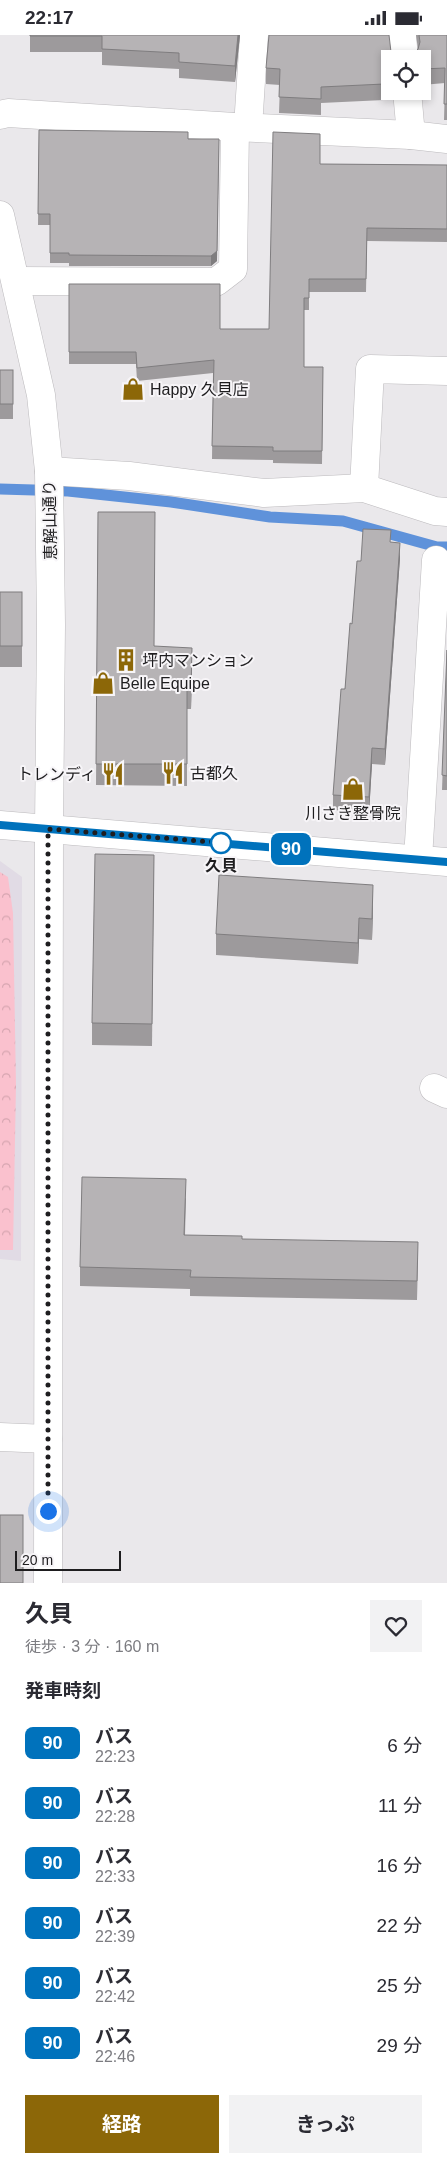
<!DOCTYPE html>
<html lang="ja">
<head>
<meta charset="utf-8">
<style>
	:root { --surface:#fff; --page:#f2f2f3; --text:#2b2b33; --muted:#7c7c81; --accent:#8c6708 }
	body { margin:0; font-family:Arial,"Noto Sans JP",sans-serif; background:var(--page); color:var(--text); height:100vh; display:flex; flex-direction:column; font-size:19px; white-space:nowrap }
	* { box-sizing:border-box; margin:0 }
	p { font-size:16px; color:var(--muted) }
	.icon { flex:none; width:28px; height:28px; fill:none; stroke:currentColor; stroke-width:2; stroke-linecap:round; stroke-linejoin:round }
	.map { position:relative; height:1548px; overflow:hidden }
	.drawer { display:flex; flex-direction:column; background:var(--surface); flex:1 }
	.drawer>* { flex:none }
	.badge { padding:0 10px; border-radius:8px; font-size:18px; line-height:32px }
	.fabs { position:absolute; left:381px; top:15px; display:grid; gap:10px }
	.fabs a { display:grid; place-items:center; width:50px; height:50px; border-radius:0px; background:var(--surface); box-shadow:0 2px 8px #0003; font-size:25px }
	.scale { position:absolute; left:15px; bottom:12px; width:106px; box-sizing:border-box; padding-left:5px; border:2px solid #1e1d1f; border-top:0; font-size:14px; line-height:18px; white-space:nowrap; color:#1e1d1f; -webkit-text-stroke:4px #f7f5f8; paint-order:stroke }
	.you { position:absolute; width:25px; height:25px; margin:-12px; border:4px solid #fff; border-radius:50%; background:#1a73e8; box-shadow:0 0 0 8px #1a73e833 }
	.map>.badge { position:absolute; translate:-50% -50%; box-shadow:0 0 0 2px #fff }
	h2 { padding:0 25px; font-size:19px; line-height:45px }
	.round { display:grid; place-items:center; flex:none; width:52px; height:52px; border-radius:0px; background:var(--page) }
	.summary { display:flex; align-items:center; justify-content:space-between; height:85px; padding:0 25px }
	h1 { font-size:24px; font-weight:700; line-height:38px }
	.cta { display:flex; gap:10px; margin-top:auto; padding:10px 25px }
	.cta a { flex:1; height:58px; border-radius:0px; background:var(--accent); color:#fff; font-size:20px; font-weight:700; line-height:58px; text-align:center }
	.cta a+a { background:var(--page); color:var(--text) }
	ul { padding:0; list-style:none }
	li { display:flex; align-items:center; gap:15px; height:60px; padding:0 25px }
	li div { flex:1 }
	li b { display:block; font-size:19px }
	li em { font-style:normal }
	li .badge { min-width:55px; font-weight:700; text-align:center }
	.status { display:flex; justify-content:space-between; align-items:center; height:35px; padding:0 25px; background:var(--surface); direction:ltr }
	.status svg { height:14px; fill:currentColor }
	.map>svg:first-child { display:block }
	.built { fill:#e1dbe5 }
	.forest { fill:url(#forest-crowns) }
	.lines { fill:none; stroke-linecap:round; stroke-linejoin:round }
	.stream { stroke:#5f92da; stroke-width:11 }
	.minor-casing { stroke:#bcbabd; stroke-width:29 }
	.tertiary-casing { stroke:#bcbabd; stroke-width:29 }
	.secondary-casing { stroke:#bcbabd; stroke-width:29 }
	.minor { stroke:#fff; stroke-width:28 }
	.tertiary { stroke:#fff; stroke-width:28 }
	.secondary { stroke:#fff; stroke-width:28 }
	.wall { fill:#9d9a9c }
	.shaded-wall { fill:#7f7d7f }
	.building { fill:#b6b3b5; stroke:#7f7d7f }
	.line-casing { stroke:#fff; stroke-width:11 }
	.line { stroke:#0072bc; stroke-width:8 }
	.walk { stroke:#1e1d1f; stroke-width:5; stroke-dasharray:0 9 }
	.stop-dot { fill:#fff; stroke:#0072bc; stroke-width:2.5 }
	.labels { text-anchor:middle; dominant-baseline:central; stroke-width:4; stroke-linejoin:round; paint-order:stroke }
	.poi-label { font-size:16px; fill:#1e1d1f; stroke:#f7f5f8; text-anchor:start }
	.street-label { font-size:16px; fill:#1e1d1f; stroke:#f7f5f8 }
	.stop-label { font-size:16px; font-weight:bold; fill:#1e1d1f; stroke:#f7f5f8 }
</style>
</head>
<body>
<div class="status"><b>22:17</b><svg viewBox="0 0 49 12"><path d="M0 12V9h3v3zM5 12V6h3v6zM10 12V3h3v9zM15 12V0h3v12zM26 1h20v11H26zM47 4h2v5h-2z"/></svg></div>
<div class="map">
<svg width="447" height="1548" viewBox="0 0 447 1548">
	<defs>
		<pattern id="forest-crowns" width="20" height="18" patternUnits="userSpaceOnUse" patternTransform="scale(1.25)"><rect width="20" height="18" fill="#fac1ce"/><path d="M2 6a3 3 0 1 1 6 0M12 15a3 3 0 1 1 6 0" fill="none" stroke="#d6a5b0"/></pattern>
	</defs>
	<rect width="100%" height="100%" fill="#eae8eb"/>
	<!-- built -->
	<path class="built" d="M 0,826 L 22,842 L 21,1226 L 0,1224 Z"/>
	<!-- forest -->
	<path class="forest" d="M 0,837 L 8,842 L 13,878 L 16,1050 L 13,1215 L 0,1215 Z"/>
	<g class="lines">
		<!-- stream -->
		<path class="stream" d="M 0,454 L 68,456 L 171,467 L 270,482 L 343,486 L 437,512 L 447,512"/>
		<defs>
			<g id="minor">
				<path d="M 402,0 L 404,24"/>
				<path d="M 407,56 L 411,100"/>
				<path d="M 0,80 L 8,78 L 235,92 L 411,100 L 447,104"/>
				<path d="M 248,92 L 254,0"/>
				<path d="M 16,246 L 216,247 L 233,234 L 235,92"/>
				<path d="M 49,436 L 129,441 L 264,458 L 364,453 L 435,476 L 447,477"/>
				<path d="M 364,453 L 370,334 L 447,336"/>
				<path d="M 418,824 L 436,525"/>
				<path d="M 434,1053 L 447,1059"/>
				<path d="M 0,1402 L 48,1404"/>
				<path d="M 48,1548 L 49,794"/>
			</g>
			<path id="tertiary" d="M 0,180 L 41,360 L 49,436 L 51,590 L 49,794"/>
			<path id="secondary" d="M 0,790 L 447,827"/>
		</defs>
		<!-- minor casing -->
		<use href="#minor" class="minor-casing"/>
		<!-- tertiary casing -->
		<use href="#tertiary" class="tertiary-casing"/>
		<!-- secondary casing -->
		<use href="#secondary" class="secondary-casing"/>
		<!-- minor -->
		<use href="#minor" class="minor"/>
		<!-- tertiary -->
		<use href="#tertiary" class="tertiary"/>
		<!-- secondary -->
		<use href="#secondary" class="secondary"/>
	</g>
	<!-- wall -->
	<g class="wall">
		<path d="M 30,0 L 240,0 L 235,47 L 179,43 L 179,34 L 102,30 L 102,17 L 30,17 Z"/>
		<path d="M 416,0 L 447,0 L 447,85 L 444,85 L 445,48 L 422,50 L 422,24 L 390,24 L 390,52 L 384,52 L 384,65 L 321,68 L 321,80 L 279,78 L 280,50 L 266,49 L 266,33 L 391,17 L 397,22 L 405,24 L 413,21 L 418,14 Z"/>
		<path d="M 39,95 L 188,104 L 217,226 L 211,231 L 69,231 L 69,228 L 50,228 L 50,190 L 38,190 Z"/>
		<path d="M 320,129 L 447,130 L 447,207 L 367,206 L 366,257 L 309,257 L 309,275 L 304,275 L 304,332 L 323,332 L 322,429 L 273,428 L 273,425 L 212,424 L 213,338 L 137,346 L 136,329 L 69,329 L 69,249 L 220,294 L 269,294 Z"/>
		<rect x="0" y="335" width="13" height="49"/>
		<path d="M 98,477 L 154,611 L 192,634 L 191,674 L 187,674 L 187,751 L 96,750 Z"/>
		<path d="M 391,507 L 400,523 L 385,730 L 372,729 L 369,778 L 333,775 L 333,760 L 352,589 L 361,526 Z"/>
		<rect x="0" y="557" width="22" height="75"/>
		<path d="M 447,615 L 447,755 L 442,755 Z"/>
		<path d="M 154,820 L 152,1011 L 92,1010 L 92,988 Z"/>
		<path d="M 373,871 L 372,905 L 359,904 L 358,929 L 216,920 L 216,899 Z"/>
		<path d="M 186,1163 L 185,1200 L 242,1204 L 418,1226 L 417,1265 L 190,1261 L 190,1254 L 80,1251 L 80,1232 Z"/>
	</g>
	<!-- shaded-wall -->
	<g class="shaded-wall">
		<path d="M 238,0 L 240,0 L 235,47 L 235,31 Z"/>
		<path d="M 219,104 L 217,226 L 211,231 L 211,221 Z"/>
		<path d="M 400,508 L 400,523 L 385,730 L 385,714 Z"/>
		<path d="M 192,613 L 192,634 L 191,674 L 191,652 Z"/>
		<path d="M 372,713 L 372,729 L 369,778 L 369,762 Z"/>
		<path d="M 373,850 L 373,871 L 372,905 L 372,884 Z"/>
		<path d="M 359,883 L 359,904 L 358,929 L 358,908 Z"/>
	</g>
	<!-- building -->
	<g class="building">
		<path d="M 30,0 L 238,0 L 235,31 L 179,27 L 179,18 L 102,14 L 102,1 L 30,1 Z"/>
		<path d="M 269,0 L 389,0 L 391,17 L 397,22 L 405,24 L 413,21 L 418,14 L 420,7 L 419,0 L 447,0 L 447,69 L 444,69 L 445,33 L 422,34 L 422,24 L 390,24 L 390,36 L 383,36 L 384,49 L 321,52 L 321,64 L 279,62 L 280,34 L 266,33 Z"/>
		<path d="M 39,95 L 188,97 L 188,104 L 219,104 L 217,216 L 211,221 L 69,220 L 69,218 L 50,218 L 50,179 L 38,179 Z"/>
		<path d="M 273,97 L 320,99 L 320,129 L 447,130 L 447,194 L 367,193 L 366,244 L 309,244 L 309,263 L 304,263 L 304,332 L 323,332 L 322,416 L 273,416 L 273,412 L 212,411 L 214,325 L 137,333 L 136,317 L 69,317 L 69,249 L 220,249 L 220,294 L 269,294 Z"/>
		<rect x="0" y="335" width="13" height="34"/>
		<path d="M 98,477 L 155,477 L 154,611 L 192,613 L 191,652 L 187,652 L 187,729 L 96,729 Z"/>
		<path d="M 363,494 L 391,495 L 390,507 L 400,508 L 385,714 L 372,713 L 369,762 L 333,760 L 341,654 L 345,654 L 350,588 L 352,589 L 357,526 L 361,526 Z"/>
		<rect x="0" y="557" width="22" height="54"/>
		<path d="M 447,615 L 447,741 L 442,740 Z"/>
		<path d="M 95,819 L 154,820 L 152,989 L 92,988 Z"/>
		<path d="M 219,840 L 373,850 L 372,884 L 359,883 L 358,908 L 216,899 Z"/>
		<path d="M 82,1142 L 186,1144 L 184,1200 L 242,1201 L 242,1204 L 418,1207 L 417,1246 L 190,1242 L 191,1235 L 80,1232 Z"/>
		<rect x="0" y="1480" width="23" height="68"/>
	</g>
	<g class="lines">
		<defs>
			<path id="line" d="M 0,790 L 447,827"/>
		</defs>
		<!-- line casing -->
		<use href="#line" class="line-casing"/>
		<!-- line -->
		<use href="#line" class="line"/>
		<!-- walk -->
		<path class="walk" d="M 48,1476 L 48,794 L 226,808 L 221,808"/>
	</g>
	<!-- icons -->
	<defs>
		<symbol id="shop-bare" viewBox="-9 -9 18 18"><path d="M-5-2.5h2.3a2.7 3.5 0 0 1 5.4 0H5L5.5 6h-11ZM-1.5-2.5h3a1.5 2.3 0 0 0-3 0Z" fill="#8c6708" stroke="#f7f5f8" stroke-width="2.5" paint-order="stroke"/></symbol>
		<symbol id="building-bare" viewBox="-9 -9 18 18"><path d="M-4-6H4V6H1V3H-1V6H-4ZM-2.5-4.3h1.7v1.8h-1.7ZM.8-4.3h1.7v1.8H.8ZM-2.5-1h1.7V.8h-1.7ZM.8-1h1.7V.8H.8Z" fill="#8c6708" stroke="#f7f5f8" stroke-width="2.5" paint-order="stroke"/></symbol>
		<symbol id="restaurant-bare" viewBox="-9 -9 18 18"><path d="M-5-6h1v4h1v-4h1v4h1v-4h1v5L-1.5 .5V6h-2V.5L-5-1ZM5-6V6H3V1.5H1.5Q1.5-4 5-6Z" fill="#8c6708" stroke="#f7f5f8" stroke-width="2.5" paint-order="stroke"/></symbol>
	</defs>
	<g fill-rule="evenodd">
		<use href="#shop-bare" x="117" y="338" width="32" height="32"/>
		<use href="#building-bare" x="110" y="609" width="32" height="32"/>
		<use href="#shop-bare" x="87" y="632" width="32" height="32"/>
		<use href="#restaurant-bare" x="157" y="722" width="32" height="32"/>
		<use href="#restaurant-bare" x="97" y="723" width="32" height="32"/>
		<use href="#shop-bare" x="337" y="738" width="32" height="32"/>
	</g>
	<!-- markers -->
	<circle class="stop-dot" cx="221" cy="808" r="10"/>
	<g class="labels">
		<!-- poi labels -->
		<g class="poi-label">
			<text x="150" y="354">Happy 久貝店</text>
			<text x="142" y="625">坪内マンション</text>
			<text x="120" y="648">Belle Equipe</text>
			<text x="190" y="738">古都久</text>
			<text x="96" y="739" text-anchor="end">トレンディ</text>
			<text x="353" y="778" text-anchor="middle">川さき整骨院</text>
		</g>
		<!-- street labels -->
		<g class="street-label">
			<text transform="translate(50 485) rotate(-91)">恵解山通り</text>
		</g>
		<!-- stop labels -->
		<g class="stop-label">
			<text x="221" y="830">久貝</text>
		</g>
	</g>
</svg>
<div class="fabs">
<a><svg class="icon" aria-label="locate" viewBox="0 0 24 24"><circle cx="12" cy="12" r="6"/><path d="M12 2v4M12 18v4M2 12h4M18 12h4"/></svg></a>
</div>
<div class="scale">20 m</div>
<div class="you" style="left:48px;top:1476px"></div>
<b class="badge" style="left:291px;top:814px;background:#0072bc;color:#fff">90</b>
</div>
<section class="drawer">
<div class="summary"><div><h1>久貝</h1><p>徒歩 · 3 分 · 160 m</p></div><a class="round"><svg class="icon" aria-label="heart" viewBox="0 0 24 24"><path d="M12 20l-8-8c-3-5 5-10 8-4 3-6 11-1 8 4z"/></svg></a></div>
<h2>発車時刻</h2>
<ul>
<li><span class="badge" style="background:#0072bc;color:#fff">90</span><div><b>バス</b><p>22:23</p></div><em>6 分</em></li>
<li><span class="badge" style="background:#0072bc;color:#fff">90</span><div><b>バス</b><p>22:28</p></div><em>11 分</em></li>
<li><span class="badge" style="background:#0072bc;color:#fff">90</span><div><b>バス</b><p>22:33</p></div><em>16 分</em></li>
<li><span class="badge" style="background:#0072bc;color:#fff">90</span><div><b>バス</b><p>22:39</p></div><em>22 分</em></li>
<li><span class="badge" style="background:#0072bc;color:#fff">90</span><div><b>バス</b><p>22:42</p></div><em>25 分</em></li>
<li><span class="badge" style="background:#0072bc;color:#fff">90</span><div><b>バス</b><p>22:46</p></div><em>29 分</em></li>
</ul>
<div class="cta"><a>経路</a><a>きっぷ</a></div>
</section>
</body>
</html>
